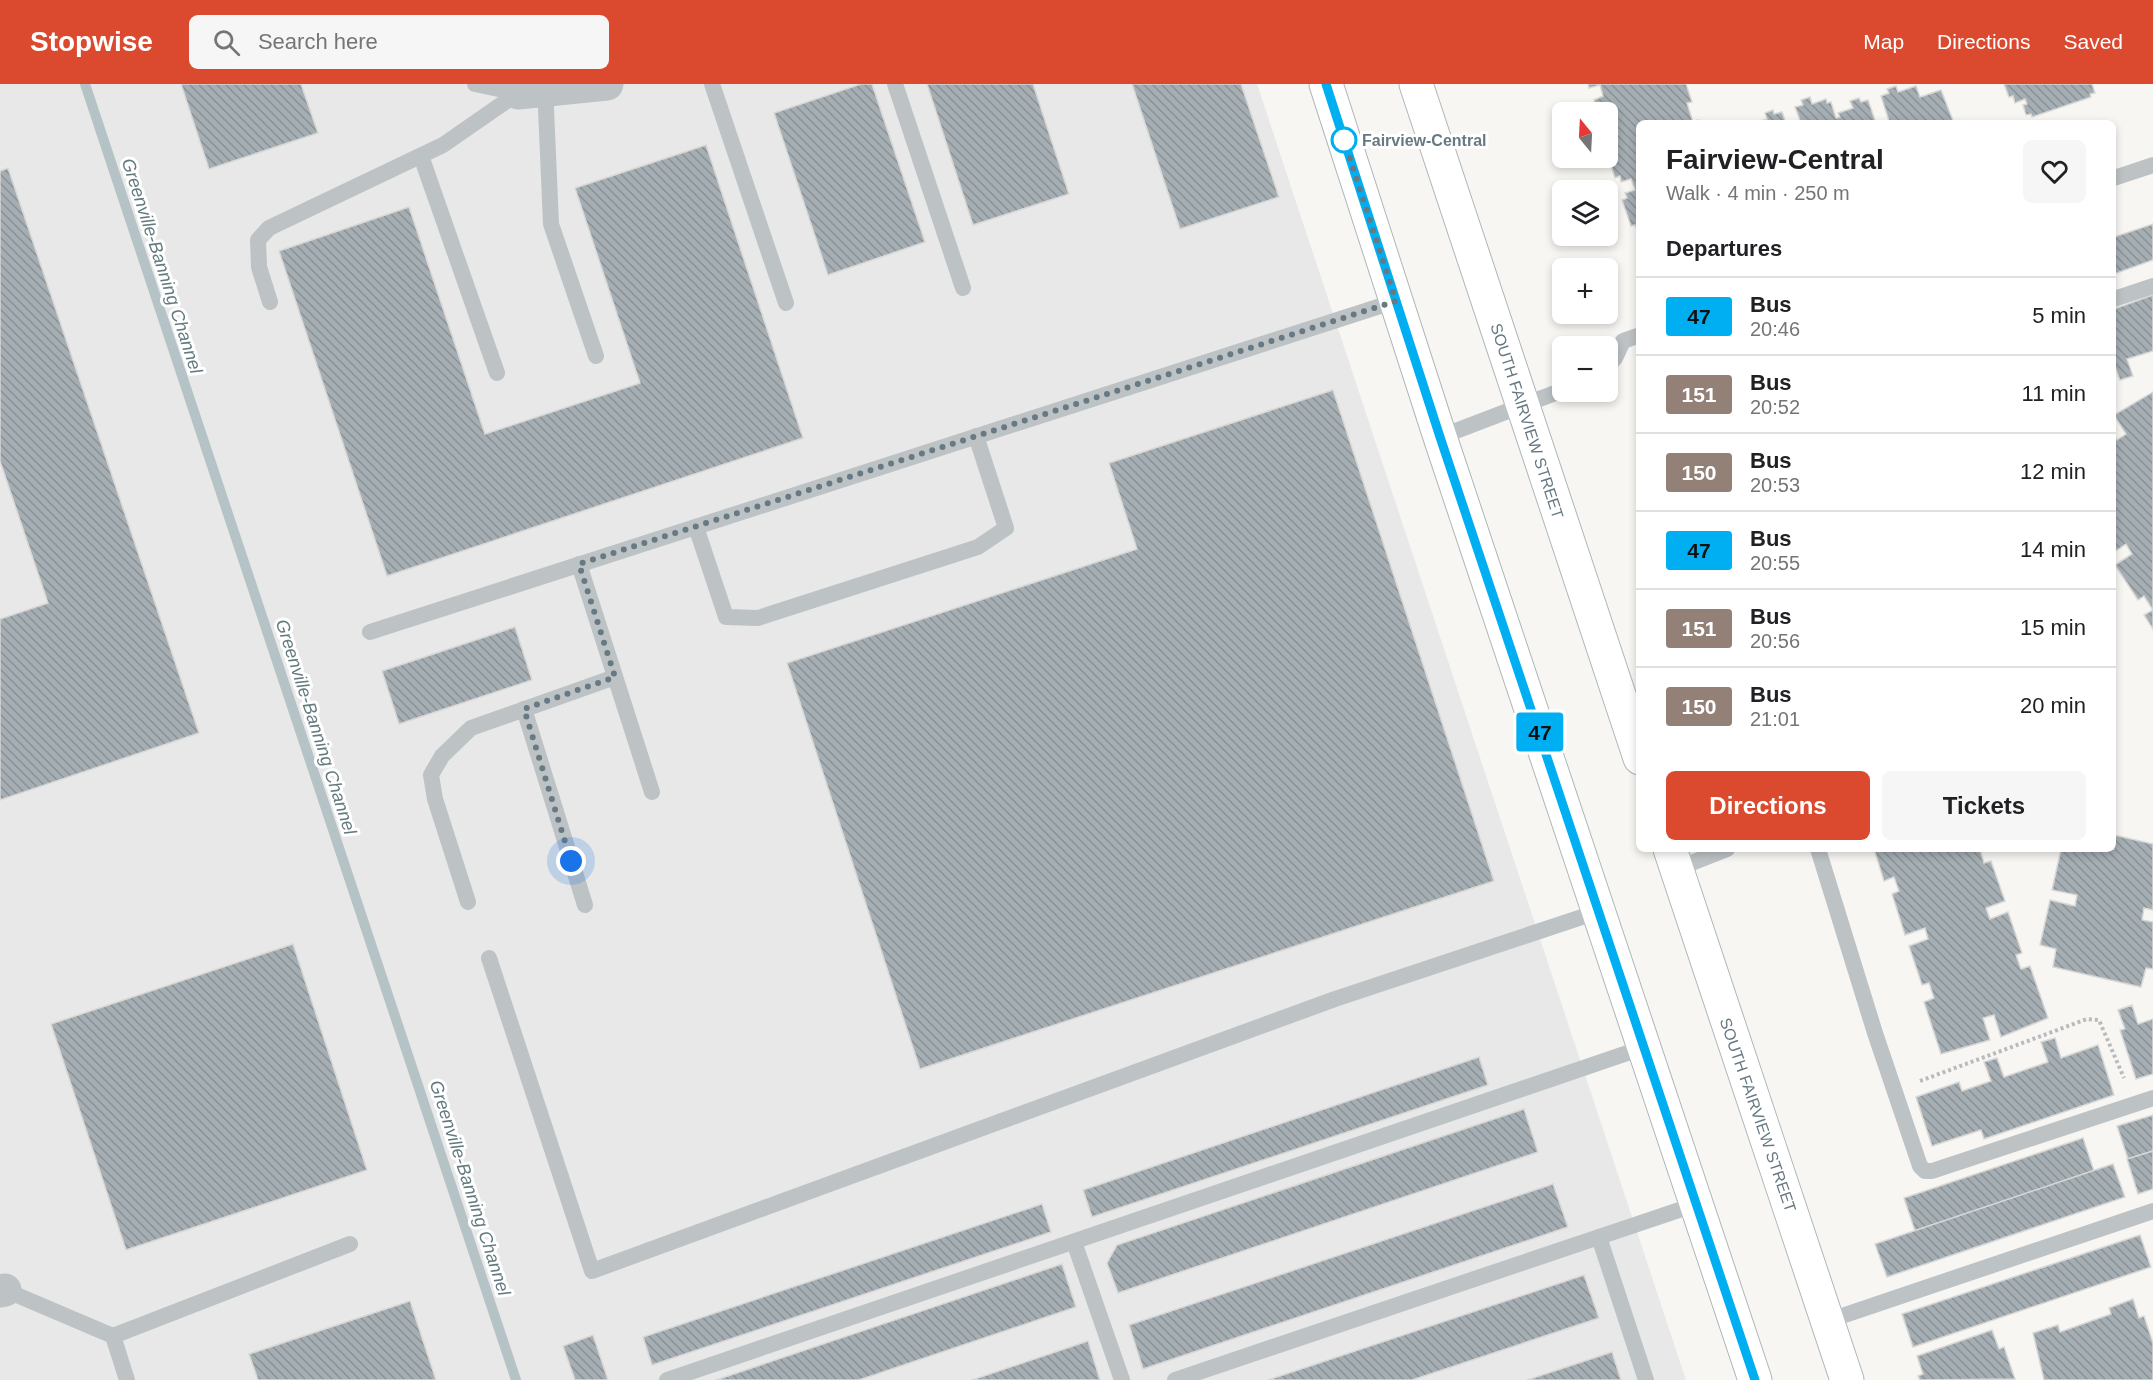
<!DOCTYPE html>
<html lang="en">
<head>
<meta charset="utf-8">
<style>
	:root { --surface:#fff; --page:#f6f6f6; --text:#202124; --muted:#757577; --line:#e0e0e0; --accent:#db4a2f }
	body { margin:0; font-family:Helvetica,sans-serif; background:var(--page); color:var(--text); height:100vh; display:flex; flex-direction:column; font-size:22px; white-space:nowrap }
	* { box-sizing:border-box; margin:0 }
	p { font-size:20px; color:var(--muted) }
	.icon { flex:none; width:33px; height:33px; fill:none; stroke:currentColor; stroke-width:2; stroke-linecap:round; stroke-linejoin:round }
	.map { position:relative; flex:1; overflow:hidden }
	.sheet { position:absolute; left:1636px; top:36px; width:480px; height:732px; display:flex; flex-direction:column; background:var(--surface); border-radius:9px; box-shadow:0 3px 9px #0003 }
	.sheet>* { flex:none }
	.badge { padding:0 12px; border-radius:4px; font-size:21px; line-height:39px }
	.needle { width:39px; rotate:342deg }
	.fabs { position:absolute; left:1552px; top:18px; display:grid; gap:12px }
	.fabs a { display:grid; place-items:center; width:66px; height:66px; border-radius:9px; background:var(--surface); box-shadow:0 3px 9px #0003; font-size:30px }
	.you { position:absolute; width:30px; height:30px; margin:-15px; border:4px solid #fff; border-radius:50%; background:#1a73e8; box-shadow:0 0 0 9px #1a73e833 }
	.map>.badge { position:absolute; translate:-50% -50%; box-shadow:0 0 0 3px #fff }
	h2 { padding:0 30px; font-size:22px; line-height:54px }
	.round { display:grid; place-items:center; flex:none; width:63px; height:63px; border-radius:9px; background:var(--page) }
	.overview { display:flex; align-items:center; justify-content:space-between; height:102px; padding:0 30px }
	h1 { font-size:28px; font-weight:600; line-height:45px }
	.button { display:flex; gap:12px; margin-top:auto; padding:12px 30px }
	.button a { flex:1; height:69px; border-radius:9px; background:var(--accent); color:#fff; font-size:24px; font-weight:600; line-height:69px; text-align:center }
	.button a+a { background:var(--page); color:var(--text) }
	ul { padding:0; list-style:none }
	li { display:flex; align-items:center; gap:18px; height:78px; padding:0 30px; border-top:2px solid var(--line) }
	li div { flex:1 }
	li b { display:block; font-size:22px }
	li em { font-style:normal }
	li .badge { min-width:66px; font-weight:700; text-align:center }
	header { display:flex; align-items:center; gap:36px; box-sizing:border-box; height:84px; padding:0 30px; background:var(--accent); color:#fff }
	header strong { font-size:28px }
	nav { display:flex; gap:33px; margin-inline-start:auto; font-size:21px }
	.search { width:420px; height:54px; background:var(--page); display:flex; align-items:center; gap:15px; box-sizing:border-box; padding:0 21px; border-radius:9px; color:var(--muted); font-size:22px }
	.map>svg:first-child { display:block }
	.built { fill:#e7e8e7 }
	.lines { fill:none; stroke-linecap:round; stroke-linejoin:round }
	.stream { stroke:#b5c3c6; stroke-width:10 }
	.building { fill:url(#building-back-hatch); stroke:#d8d8d6; stroke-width:1.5 }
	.secondary-casing { stroke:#b0b6ba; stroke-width:35 }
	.path { stroke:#b8bbbd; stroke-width:4; stroke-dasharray:3 3; stroke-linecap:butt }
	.lane { stroke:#bdc2c5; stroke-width:16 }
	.street { stroke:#bdc2c5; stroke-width:33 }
	.secondary { stroke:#fff; stroke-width:33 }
	.line-casing { stroke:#fff; stroke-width:14 }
	.line { stroke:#00aff2; stroke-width:9 }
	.walk { stroke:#677983; stroke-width:6; stroke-dasharray:0 10.8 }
	.stop-dot { fill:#fff; stroke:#00aff2; stroke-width:3 }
	.labels { text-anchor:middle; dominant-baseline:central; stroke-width:6; stroke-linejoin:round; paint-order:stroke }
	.stop-label { font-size:16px; font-weight:bold; fill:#677983; stroke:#fff; text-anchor:start }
	.street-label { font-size:16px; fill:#677983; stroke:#fff }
	.water-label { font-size:18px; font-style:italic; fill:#637a7f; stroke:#fff }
</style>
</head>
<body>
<header>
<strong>Stopwise</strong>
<div class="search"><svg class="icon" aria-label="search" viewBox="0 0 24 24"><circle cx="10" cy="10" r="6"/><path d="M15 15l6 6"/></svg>Search here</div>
<nav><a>Map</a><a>Directions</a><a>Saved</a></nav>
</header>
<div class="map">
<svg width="2153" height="1296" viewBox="0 0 2153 1296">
	<defs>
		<pattern id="building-back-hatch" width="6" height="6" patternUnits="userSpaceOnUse" patternTransform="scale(1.5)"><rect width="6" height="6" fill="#a5aeb3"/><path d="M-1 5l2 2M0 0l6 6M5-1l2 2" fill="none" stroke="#8a9297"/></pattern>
	</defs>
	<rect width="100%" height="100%" fill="#f7f6f3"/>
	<!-- built -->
	<path class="built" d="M 0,0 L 1257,0 L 1686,1296 L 0,1296 Z"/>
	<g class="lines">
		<!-- stream -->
		<path class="stream" d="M 85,0 L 516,1296"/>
	</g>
	<!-- building -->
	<g class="building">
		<path d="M 181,0 L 301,0 L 318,49 L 209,85 Z"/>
		<path d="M 861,0 L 872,0 L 925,158 L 828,191 L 774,29 Z"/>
		<path d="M 927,0 L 1033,0 L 1069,110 L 973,141 Z"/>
		<path d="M 1132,0 L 1241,0 L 1279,113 L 1180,145 Z"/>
		<path d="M 1588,0 L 1686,0 L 1692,18 L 1687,19 L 1693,38 L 1698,36 L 1699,39 L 1640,39 L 1639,151 L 1635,141 L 1631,142 L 1622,116 L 1627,114 L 1625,109 L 1635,106 L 1631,95 L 1621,98 L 1620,92 L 1615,94 L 1608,73 L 1608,67 L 1611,66 L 1608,28 L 1593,28 L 1591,22 L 1595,20 L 1594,16 L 1603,12 L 1600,1 L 1589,4 Z"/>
		<path d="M 2004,0 L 2092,0 L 2095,9 L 2090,10 L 2091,13 L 2032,33 L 2031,30 L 2026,31 L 2023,21 L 2027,20 L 2025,15 L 2015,19 L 2013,12 L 2009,13 Z"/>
		<path d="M 1896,2 L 1898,8 L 1916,2 L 1920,13 L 1941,6 L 1954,39 L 1882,39 L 1889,37 L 1881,12 L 1889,9 L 1887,5 Z"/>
		<path d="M 1810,13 L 1812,20 L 1826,15 L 1827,19 L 1831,18 L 1836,34 L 1840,33 L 1838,29 L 1853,24 L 1850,17 L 1859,14 L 1861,18 L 1868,16 L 1876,39 L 1801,39 L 1795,23 L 1803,21 L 1801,16 Z"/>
		<path d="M 1773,26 L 1774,30 L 1782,28 L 1786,39 L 1755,39 L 1767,35 L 1765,29 Z"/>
		<path d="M 706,61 L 803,354 L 387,492 L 279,167 L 409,123 L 485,350 L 640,299 L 575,104 Z"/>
		<path d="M 8,84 L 199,649 L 0,716 L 0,535 L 48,519 L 0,377 L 0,87 Z"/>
		<path d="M 2153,140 L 2153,176 L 2114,190 L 2114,153 Z"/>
		<path d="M 2153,211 L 2153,267 L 2127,275 L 2133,292 L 2120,296 L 2114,280 L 2114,225 Z"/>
		<path d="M 1333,306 L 1494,797 L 920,985 L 787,579 L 1137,465 L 1109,379 Z"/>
		<path d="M 2153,308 L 2153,545 L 2144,531 L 2153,526 L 2144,512 L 2138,516 L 2115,481 L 2132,470 L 2126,460 L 2114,468 L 2114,351 L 2117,356 L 2126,350 L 2114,331 Z"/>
		<path d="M 515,543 L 532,596 L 399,640 L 382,587 Z"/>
		<path d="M 2114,751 L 2153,760 L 2153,826 L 2144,824 L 2142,836 L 2153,838 L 2153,885 L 2146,884 L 2141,903 L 2053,883 L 2056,865 L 2040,861 L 2050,816 L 2075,822 L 2077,811 L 2052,806 L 2061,765 L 2114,765 Z"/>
		<path d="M 1874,765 L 1980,765 L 1984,779 L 1991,777 L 2005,817 L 1986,824 L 1990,835 L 2008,828 L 2022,869 L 2016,871 L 2021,885 L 2030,882 L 2048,934 L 2001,953 L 1994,931 L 1983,934 L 1990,956 L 1941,970 L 1924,918 L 1934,914 L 1929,899 L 1922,901 L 1909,862 L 1928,855 L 1925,844 L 1905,851 L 1892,810 L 1899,807 L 1894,793 L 1884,797 Z"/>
		<path d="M 293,860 L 367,1086 L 126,1166 L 51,940 Z"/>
		<path d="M 2132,921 L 2138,940 L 2153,935 L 2153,990 L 2136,995 L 2120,946 L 2125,945 L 2118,926 Z"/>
		<path d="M 2055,954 L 2061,974 L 2098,961 L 2114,1011 L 1984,1055 L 1981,1046 L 1932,1062 L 1916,1013 L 1959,998 L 1962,1007 L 1991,997 L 1984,978 L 1997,974 L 2004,993 L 2048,978 L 2041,958 Z"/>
		<path d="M 1479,973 L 1488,1001 L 1092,1133 L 1083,1106 Z"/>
		<path d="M 1524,1025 L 1538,1068 L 1118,1209 L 1107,1179 L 1117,1161 Z"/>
		<path d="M 2153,1031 L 2153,1067 L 2128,1075 L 2117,1042 Z"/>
		<path d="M 2083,1054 L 2094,1087 L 1915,1147 L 1904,1114 Z"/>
		<path d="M 2153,1067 L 2153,1105 L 2138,1110 L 2127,1075 Z"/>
		<path d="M 2113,1080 L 2125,1113 L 1887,1193 L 1875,1160 Z"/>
		<path d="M 1553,1100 L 1568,1143 L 1143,1285 L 1129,1241 Z"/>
		<path d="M 1042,1120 L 1051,1148 L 652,1281 L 643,1253 Z"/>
		<path d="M 2140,1151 L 2151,1183 L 1913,1263 L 1902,1230 Z"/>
		<path d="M 1062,1180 L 1076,1223 L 859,1296 L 716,1296 Z"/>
		<path d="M 1584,1191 L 1599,1234 L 1412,1296 L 1268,1296 Z"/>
		<path d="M 2133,1215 L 2139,1234 L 2144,1232 L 2153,1259 L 2153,1296 L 2044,1296 L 2033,1249 L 2058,1241 L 2060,1248 L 2111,1230 L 2109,1224 Z"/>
		<path d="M 410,1217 L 436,1296 L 258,1296 L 249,1270 Z"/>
		<path d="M 1992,1246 L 1999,1265 L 2004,1263 L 2015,1295 L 1920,1296 L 1918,1292 L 1923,1290 L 1917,1272 Z"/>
		<path d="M 593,1251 L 608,1296 L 575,1296 L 563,1262 Z"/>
		<path d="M 1088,1257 L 1100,1296 L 972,1296 Z"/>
		<path d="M 1612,1268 L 1621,1296 L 1527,1296 Z"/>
	</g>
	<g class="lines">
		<defs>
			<g id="secondary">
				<path d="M 1326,0 L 1440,353 L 1755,1296"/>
				<path d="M 1416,0 L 1640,674"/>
				<path d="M 1670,765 L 1847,1296"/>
			</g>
		</defs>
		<!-- secondary casing -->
		<use href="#secondary" class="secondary-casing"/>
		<!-- path -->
		<path class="path" d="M 1920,997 L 2087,935 L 2099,936 L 2124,994"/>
		<!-- lane -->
		<g class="lane">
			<path d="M 475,0 L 518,9"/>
			<path d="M 712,0 L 786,219"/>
			<path d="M 895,0 L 963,204"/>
			<path d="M 545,1 L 551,140 L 596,272"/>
			<path d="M 421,72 L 497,289"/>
			<path d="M 2114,94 L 2153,81"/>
			<path d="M 2114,215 L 2153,202"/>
			<path d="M 270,218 L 259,183 L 258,156 L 269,144 L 443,61 L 518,9"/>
			<path d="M 1608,282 L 1615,274 L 1623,257 L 1640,251"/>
			<path d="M 1440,353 L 1563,306"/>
			<path d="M 696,443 L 726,533 L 758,534 L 978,463 L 1006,444 L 976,352"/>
			<path d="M 579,480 L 652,708"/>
			<path d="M 370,548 L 1396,217"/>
			<path d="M 524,625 L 585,821"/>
			<path d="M 1818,765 L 1875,949 L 1920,1082 L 1925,1087 L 1932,1087 L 2153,1014"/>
			<path d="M 1676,785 L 1727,765"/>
			<path d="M 468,818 L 435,715 L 431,691 L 442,672 L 471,644 L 615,593"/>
			<path d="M 489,874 L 592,1187 L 1335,915 L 1600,827"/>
			<path d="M 1074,1158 L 1122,1296"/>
			<path d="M 5,1206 L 113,1252 L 127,1296"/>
			<path d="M 1827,1237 L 2153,1127"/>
			<path d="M 113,1252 L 350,1160"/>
			<path d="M 667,1296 L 1645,963"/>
			<path d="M 1175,1296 L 1599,1153"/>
			<path d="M 1646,1296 L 1599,1153 L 1697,1120"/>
		</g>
		<!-- street -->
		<g class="street">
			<path d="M 518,9 L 607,0"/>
			<path d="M 0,1207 L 5,1206"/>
		</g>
		<!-- secondary -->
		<use href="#secondary" class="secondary"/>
	</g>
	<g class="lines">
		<defs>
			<path id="line" d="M 1326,0 L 1440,353 L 1755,1296"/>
		</defs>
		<!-- line casing -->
		<use href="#line" class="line-casing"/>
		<!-- line -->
		<use href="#line" class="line"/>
		<!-- walk -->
		<path class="walk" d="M 571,777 L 524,625 L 615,593 L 579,480 L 1396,217 L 1344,56"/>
	</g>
	<!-- markers -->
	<circle class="stop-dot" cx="1344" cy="56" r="12"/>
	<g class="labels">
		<!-- stop labels -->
		<g class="stop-label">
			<text x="1362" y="56">Fairview-Central</text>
		</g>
		<!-- street labels -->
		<g class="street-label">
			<text transform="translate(1527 337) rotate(72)">SOUTH FAIRVIEW STREET</text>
			<text transform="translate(1758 1031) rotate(71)">SOUTH FAIRVIEW STREET</text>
		</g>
		<!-- water labels -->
		<g class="water-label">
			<text transform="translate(162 182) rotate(72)">Greenville-Banning Channel</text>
			<text transform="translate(316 643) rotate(72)">Greenville-Banning Channel</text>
			<text transform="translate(470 1104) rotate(72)">Greenville-Banning Channel</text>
		</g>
	</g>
</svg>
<div class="fabs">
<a><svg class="needle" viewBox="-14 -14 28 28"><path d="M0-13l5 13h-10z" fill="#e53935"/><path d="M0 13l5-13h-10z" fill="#757577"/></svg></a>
<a><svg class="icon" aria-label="layers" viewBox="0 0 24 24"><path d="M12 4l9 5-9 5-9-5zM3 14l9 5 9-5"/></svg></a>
<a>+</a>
<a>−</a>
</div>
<div class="you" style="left:571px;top:777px"></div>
<b class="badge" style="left:1540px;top:648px;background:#00aff2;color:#111">47</b>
<section class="sheet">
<div class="overview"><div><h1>Fairview-Central</h1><p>Walk · 4 min · 250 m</p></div><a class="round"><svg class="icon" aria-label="heart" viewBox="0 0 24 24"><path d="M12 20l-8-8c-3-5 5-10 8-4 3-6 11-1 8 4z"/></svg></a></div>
<h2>Departures</h2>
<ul>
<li><span class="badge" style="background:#00aff2;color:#111">47</span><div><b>Bus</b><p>20:46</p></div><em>5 min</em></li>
<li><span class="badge" style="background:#938177;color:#fff">151</span><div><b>Bus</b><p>20:52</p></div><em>11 min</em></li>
<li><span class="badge" style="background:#938177;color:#fff">150</span><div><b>Bus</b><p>20:53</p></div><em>12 min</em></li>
<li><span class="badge" style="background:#00aff2;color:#111">47</span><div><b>Bus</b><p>20:55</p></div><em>14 min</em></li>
<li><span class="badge" style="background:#938177;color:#fff">151</span><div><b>Bus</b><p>20:56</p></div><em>15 min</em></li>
<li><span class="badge" style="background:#938177;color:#fff">150</span><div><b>Bus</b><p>21:01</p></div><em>20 min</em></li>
</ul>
<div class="button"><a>Directions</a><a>Tickets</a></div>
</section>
</div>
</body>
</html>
